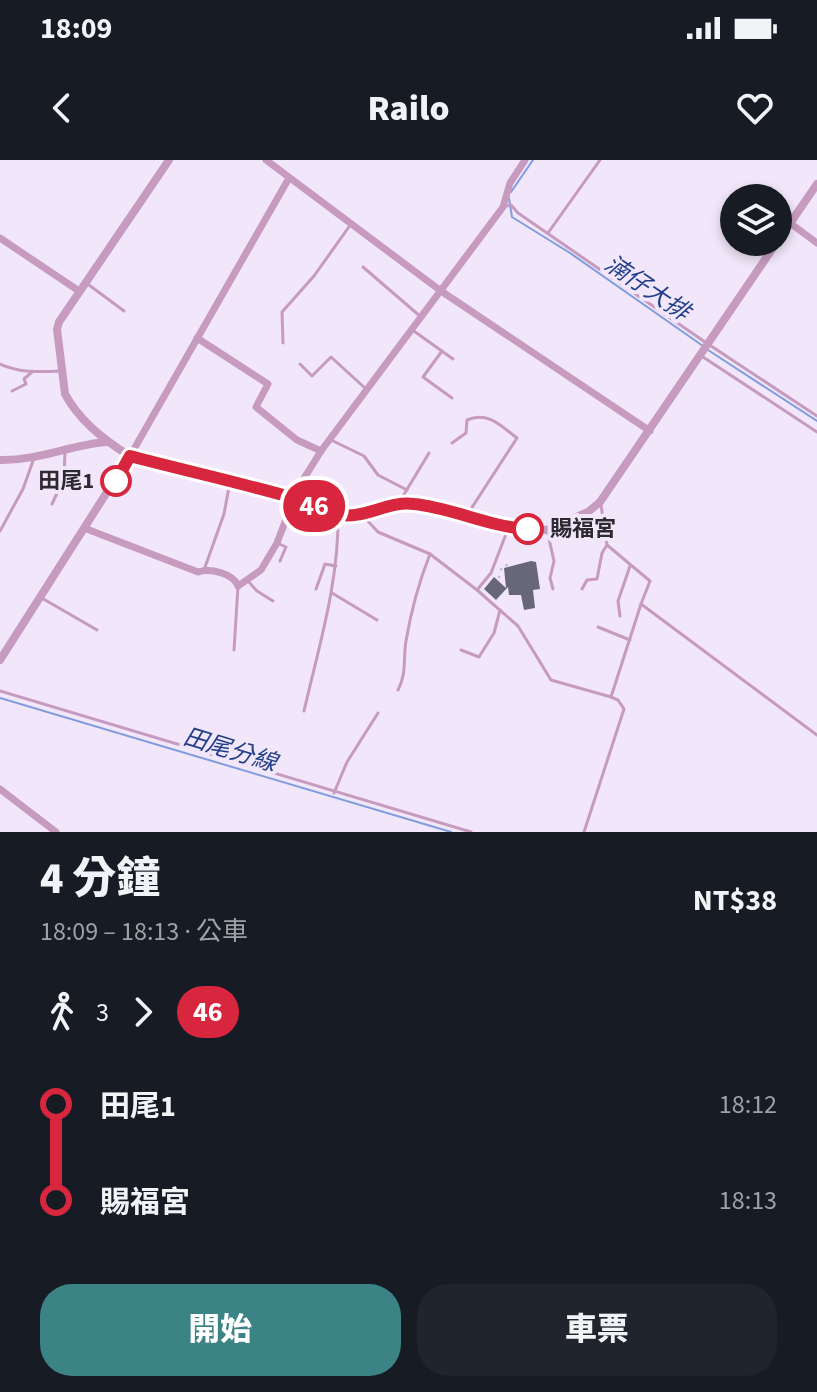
<!DOCTYPE html>
<html lang="zh-TW">
<head>
<meta charset="utf-8">
<style>
	:root { --surface:#171b24; --page:#20242c; --text:#f1f3f6; --muted:#9ea1a6; --accent:#3b8384 }
	body { margin:0; font-family:"Source Sans 3","Noto Sans TC",sans-serif; background:var(--page); color:var(--text); height:100vh; display:flex; flex-direction:column; font-size:30px; white-space:nowrap }
	* { box-sizing:border-box; margin:0 }
	p { font-size:26px; color:var(--muted) }
	.icon { flex:none; width:44px; height:44px; fill:none; stroke:currentColor; stroke-width:2; stroke-linecap:round; stroke-linejoin:round }
	.map { position:relative; height:672px; overflow:hidden }
	.sheet { display:flex; flex-direction:column; background:var(--surface); flex:1 }
	.sheet>* { flex:none }
	.badge { padding:0 16px; border-radius:26px; font-size:28px; line-height:52px }
	.buttons { position:absolute; left:720px; top:24px; display:grid; gap:16px }
	.buttons a { display:grid; place-items:center; width:72px; height:72px; border-radius:50%; background:var(--surface); box-shadow:0 4px 12px #0003; font-size:40px }
	.map>.badge { position:absolute; translate:-50% -50%; box-shadow:0 0 0 4px #fff }
	.legs { display:flex; align-items:center; gap:12px; height:88px; padding:0 40px; font-size:26px }
	.legs p { margin-inline-start:auto }
	.headline { display:flex; align-items:center; justify-content:space-between; height:136px; padding:0 40px }
	h1 { font-size:44px; font-weight:800; line-height:60px }
	.button { display:flex; gap:16px; margin-top:auto; padding:16px 40px }
	.button a { flex:1; height:92px; border-radius:32px; background:var(--accent); color:#fff; font-size:32px; font-weight:800; line-height:92px; text-align:center }
	.button a+a { background:var(--page); color:var(--text) }
	ul { padding:0 40px; list-style:none }
	li { display:flex; align-items:center; gap:28px; height:96px; font-size:30px }
	li i { display:grid; place-items:center; width:12px; height:100%; margin:0 10px; background:currentColor }
	li i::after { content:''; width:20px; height:20px; margin:-10px; border:6px solid; border-radius:50%; background:var(--surface) }
	li p { margin-inline-start:auto }
	li:first-child i { background:linear-gradient(#0000 50%,currentColor 0) }
	li:last-child i { background:linear-gradient(currentColor 50%,#0000 0) }
	.status { display:flex; justify-content:space-between; align-items:center; height:56px; padding:0 40px; background:var(--surface); direction:ltr }
	.status svg { height:22px; fill:currentColor }
	header { display:flex; justify-content:space-between; align-items:center; height:104px; padding:0 40px; background:var(--surface); font-size:36px; font-weight:800 }
	.map>svg:first-child { display:block }
	.lines { fill:none; stroke-linecap:round; stroke-linejoin:round }
	.stream { stroke:#7f9ddc; stroke-width:2 }
	.building { fill:#686779 }
	.path { stroke:#b6adbd; stroke-width:2; stroke-dasharray:2 6; stroke-linecap:butt }
	.service { stroke:#c79bbf; stroke-width:3 }
	.minor { stroke:#c79bbf; stroke-width:7 }
	.tertiary { stroke:#c79bbf; stroke-width:8 }
	.line-1-casing { stroke:#fff; stroke-width:18 }
	.line-1 { stroke:#d7263d; stroke-width:12 }
	.stop-1-dot { fill:#fff; stroke:#d7263d; stroke-width:4 }
	.labels { text-anchor:middle; dominant-baseline:central; stroke-width:8; stroke-linejoin:round; paint-order:stroke }
	.stop-label { font-size:22px; font-weight:bold; fill:#2d2930; stroke:#f1e6fa; text-anchor:end }
	.water-label { font-size:24px; font-style:italic; fill:#223f8a; stroke:#f1e6fa }
</style>
</head>
<body>
<div class="status"><b>18:09</b><svg viewBox="0 0 49 12"><path d="M0 12V9h3v3zM5 12V6h3v6zM10 12V3h3v9zM15 12V0h3v12zM26 1h20v11H26zM47 4h2v5h-2z"/></svg></div>
<header><svg class="icon" aria-label="back" viewBox="0 0 24 24"><path d="M15 5l-7 7 7 7"/></svg>Railo<svg class="icon" aria-label="heart" viewBox="0 0 24 24"><path d="M12 20l-8-8c-3-5 5-10 8-4 3-6 11-1 8 4z"/></svg></header>
<div class="map">
<svg width="817" height="672" viewBox="0 0 817 672">
	<rect width="100%" height="100%" fill="#f1e6fa"/>
	<g class="lines">
		<!-- stream -->
		<g class="stream">
			<path d="M 511,32 L 533,0"/>
			<path d="M 509,38 L 512,57 L 570,93 L 703,186"/>
			<path d="M 708,190 L 817,261"/>
			<path d="M 0,538 L 451,672"/>
		</g>
	</g>
	<!-- building -->
	<path class="building" d="M 531,401 L 536,402 L 540,429 L 533,430 L 535,448 L 524,450 L 521,435 L 509,435 L 508,427 L 496,440 L 484,429 L 494,417 L 506,428 L 504,408 Z"/>
	<g class="lines">
		<!-- path -->
		<path class="path" d="M 499,418 L 502,406 L 508,405"/>
		<!-- service -->
		<g class="service">
			<path d="M 765,38 L 771,28"/>
			<path d="M 507,46 L 511,45 L 518,53 L 708,184 L 817,256"/>
			<path d="M 778,56 L 789,62"/>
			<path d="M 548,73 L 600,0"/>
			<path d="M 363,107 L 421,157"/>
			<path d="M 89,125 L 124,151"/>
			<path d="M 411,169 L 453,199"/>
			<path d="M 283,183 L 282,152 L 314,116 L 351,64"/>
			<path d="M 442,191 L 423,217 L 452,238"/>
			<path d="M 703,197 L 817,272"/>
			<path d="M 0,204 C 20,213 39,212 61,211"/>
			<path d="M 300,204 L 312,216 L 331,197 L 366,229"/>
			<path d="M 12,231 L 26,224 L 24,219 L 32,212"/>
			<path d="M 331,280 L 364,296 L 378,315 L 407,330"/>
			<path d="M 452,283 L 466,273 L 467,260 C 488,251 501,266 517,278 L 469,352"/>
			<path d="M 400,341 L 429,293"/>
			<path d="M 52,344 L 64,318 L 65,291"/>
			<path d="M 601,345 L 607,385 L 650,421 L 641,444 L 817,575"/>
			<path d="M 365,358 L 378,372 L 430,394 L 477,430 L 491,413 L 508,369"/>
			<path d="M 547,370 L 554,401 L 550,418 L 553,429"/>
			<path d="M 0,371 L 23,329 L 34,298"/>
			<path d="M 277,383 L 286,387 L 280,401"/>
			<path d="M 204,410 L 224,354 L 230,322"/>
			<path d="M 248,421 L 257,431 L 273,441"/>
			<path d="M 316,429 L 325,404 L 336,406"/>
			<path d="M 582,429 L 587,420 L 597,419 L 602,393 L 607,385"/>
			<path d="M 477,430 L 518,466 L 551,520 L 611,537 L 618,540 L 624,549 L 584,672"/>
			<path d="M 332,433 L 377,460"/>
			<path d="M 40,437 L 97,470"/>
			<path d="M 620,456 L 618,441 L 630,406"/>
			<path d="M 598,467 L 630,480"/>
			<path d="M 234,490 L 238,426"/>
			<path d="M 461,490 L 479,497 L 494,473 L 500,450"/>
			<path d="M 398,530 C 407,513 403,499 406,481 C 411,451 419,422 430,394"/>
			<path d="M 0,531 L 471,672"/>
			<path d="M 611,537 L 641,444"/>
			<path d="M 304,551 C 319,486 339,422 338,355"/>
			<path d="M 334,633 L 347,602 L 378,553"/>
		</g>
		<!-- minor -->
		<g class="minor">
			<path d="M 266,0 L 441,131 L 650,271"/>
			<path d="M 790,63 L 817,83"/>
			<path d="M 0,78 L 79,131"/>
			<path d="M 197,178 L 268,224 L 256,247 L 297,280 L 321,291"/>
			<path d="M 130,296 L 289,18"/>
			<path d="M 84,368 L 198,412 C 210,408 233,413 238,426 L 261,410 L 277,383 L 298,328 L 321,291 L 503,47 L 510,23 L 525,0"/>
			<path d="M 0,629 L 56,672"/>
		</g>
		<!-- tertiary -->
		<g class="tertiary">
			<path d="M 169,0 L 59,162 L 57,169 L 65,234 C 79,260 105,281 130,296 L 295,338 L 338,355 L 363,355 L 406,343 L 416,344 L 467,354 L 515,368 L 547,370 L 588,352 L 600,342 L 777,82"/>
			<path d="M 778,81 L 817,24"/>
			<path d="M 0,300 C 37,301 70,285 106,282"/>
			<path d="M 0,500 L 130,296"/>
		</g>
	</g>
	<g class="lines">
		<defs>
			<path id="line-1" d="M 116,321 L 130,296 C 183,310 237,322 290,337 C 306,341 321,351 336,354 C 363,361 388,340 414,344 C 453,348 490,367 528,369"/>
		</defs>
		<!-- line-1 casing -->
		<use href="#line-1" class="line-1-casing"/>
		<!-- line-1 -->
		<use href="#line-1" class="line-1"/>
	</g>
	<!-- markers -->
	<g class="stop-1-dot">
		<circle cx="116" cy="321" r="14"/>
		<circle cx="528" cy="369" r="14"/>
	</g>
	<g class="labels">
		<!-- stop labels -->
		<g class="stop-label">
			<text x="94" y="321">田尾1</text>
			<text x="550" y="369" text-anchor="start">賜福宮</text>
		</g>
		<!-- water labels -->
		<g class="water-label">
			<text transform="translate(647 128) rotate(34)">湳仔大排</text>
			<text transform="translate(230 590) rotate(17)">田尾分線</text>
		</g>
	</g>
</svg>
<div class="buttons">
<a><svg class="icon" aria-label="layers" viewBox="0 0 24 24"><path d="M12 4l9 5-9 5-9-5zM3 14l9 5 9-5"/></svg></a>
</div>
<b class="badge" style="left:314px;top:346px;background:#d7263d;color:#fff">46</b>
</div>
<section class="sheet">
<div class="headline"><div><h1>4 分鐘</h1><p>18:09 – 18:13 · 公車</p></div><b>NT$38</b></div>
<div class="legs"><svg class="icon" aria-label="walk" viewBox="0 0 24 24"><circle cx="13" cy="4" r="2"/><path d="M13 8l-2 6 4 7M11 14l-3 7M7 12l3-4h3l4 4"/></svg>3<svg class="icon" aria-label="forward" viewBox="0 0 24 24"><path d="M9 5l7 7-7 7"/></svg><b class="badge" style="background:#d7263d;color:#fff">46</b></div>
<ul>
<li><i style="color:#d7263d"></i><b>田尾1</b><p>18:12</p></li>
<li><i style="color:#d7263d"></i><b>賜福宮</b><p>18:13</p></li>
</ul>
<div class="button"><a>開始</a><a>車票</a></div>
</section>
</body>
</html>
